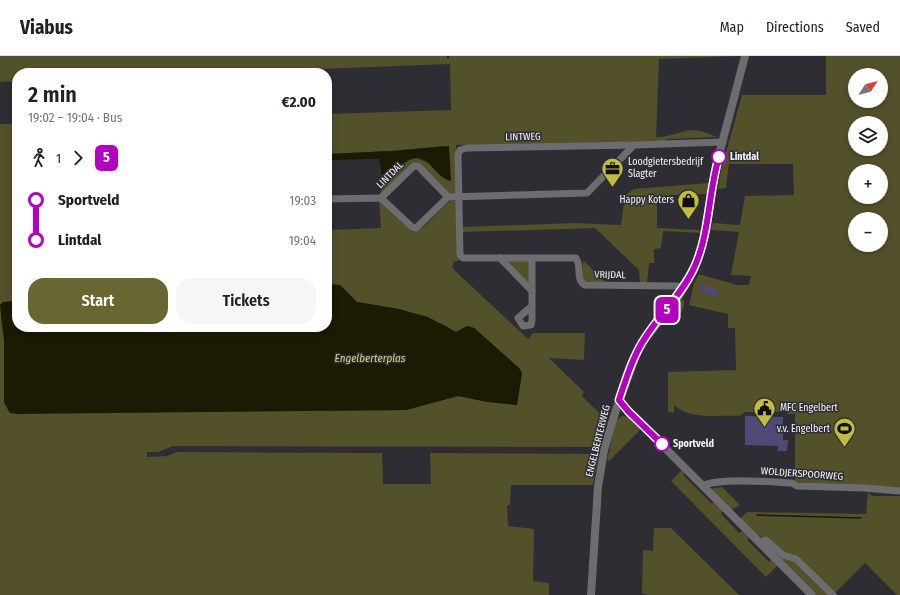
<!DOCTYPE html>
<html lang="en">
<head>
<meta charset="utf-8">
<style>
	:root { --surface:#fff; --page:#f6f6f6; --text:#202124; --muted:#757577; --line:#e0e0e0; --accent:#686731 }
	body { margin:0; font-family:"Fira Sans Condensed",sans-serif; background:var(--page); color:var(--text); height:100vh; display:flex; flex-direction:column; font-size:15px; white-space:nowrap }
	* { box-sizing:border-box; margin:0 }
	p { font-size:13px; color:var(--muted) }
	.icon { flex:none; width:22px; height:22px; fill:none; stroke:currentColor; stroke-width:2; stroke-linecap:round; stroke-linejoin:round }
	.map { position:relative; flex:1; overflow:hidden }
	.side { position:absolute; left:12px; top:12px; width:320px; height:264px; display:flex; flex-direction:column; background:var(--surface); border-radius:16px; box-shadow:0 2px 6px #0003 }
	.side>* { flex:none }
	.badge { padding:0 8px; border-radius:6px; font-size:14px; line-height:26px }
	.needle { width:26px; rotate:54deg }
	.fabs { position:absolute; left:848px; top:12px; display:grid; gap:8px }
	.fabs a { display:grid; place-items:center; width:40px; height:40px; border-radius:50%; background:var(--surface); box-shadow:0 2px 6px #0003; font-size:20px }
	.map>.badge { position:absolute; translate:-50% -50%; box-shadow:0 0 0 2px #fff }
	.legs { display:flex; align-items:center; gap:6px; height:44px; padding:0 16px; font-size:13px }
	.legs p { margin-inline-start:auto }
	.head { display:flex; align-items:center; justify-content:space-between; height:68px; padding:0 16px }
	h1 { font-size:22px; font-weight:600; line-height:30px }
	.button { display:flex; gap:8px; margin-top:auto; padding:8px 16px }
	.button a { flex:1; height:46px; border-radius:16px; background:var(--accent); color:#fff; font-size:16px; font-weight:600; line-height:46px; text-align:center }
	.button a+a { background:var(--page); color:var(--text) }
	ul { padding:0 16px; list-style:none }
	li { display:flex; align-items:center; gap:14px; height:40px; font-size:15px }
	li i { display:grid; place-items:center; width:6px; height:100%; margin:0 5px; background:currentColor }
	li i::after { content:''; width:10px; height:10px; margin:-5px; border:3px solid; border-radius:50%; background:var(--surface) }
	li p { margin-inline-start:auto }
	li:first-child i { background:linear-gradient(#0000 50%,currentColor 0) }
	li:last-child i { background:linear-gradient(currentColor 50%,#0000 0) }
	header { display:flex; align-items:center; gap:24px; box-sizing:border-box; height:56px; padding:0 20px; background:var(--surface); border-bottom:1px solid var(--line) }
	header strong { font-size:19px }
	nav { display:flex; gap:22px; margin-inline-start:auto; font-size:14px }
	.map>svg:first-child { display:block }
	.green { fill:#52512a; fill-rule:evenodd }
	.water { fill:#1b1a03 }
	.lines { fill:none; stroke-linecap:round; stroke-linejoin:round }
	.stream { stroke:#1b1a03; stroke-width:1.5 }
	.building { fill:#4f4a74 }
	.minor { stroke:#6d6d70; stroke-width:7 }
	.tertiary { stroke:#6d6d70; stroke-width:8 }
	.line-1-casing { stroke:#fff; stroke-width:9 }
	.line-1 { stroke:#b400be; stroke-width:6 }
	.stop-1-dot { fill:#fff; stroke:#b400be; stroke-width:2 }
	.labels { text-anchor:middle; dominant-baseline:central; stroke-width:3; stroke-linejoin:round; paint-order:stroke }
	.street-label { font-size:10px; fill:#f4f4f9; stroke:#2d2d33 }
	.stop-label { font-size:10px; font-weight:bold; fill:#f4f4f9; stroke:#2d2d33; text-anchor:start }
	.poi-label { font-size:10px; fill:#f4f4f9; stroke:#2d2d33; text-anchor:start }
	.water-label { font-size:11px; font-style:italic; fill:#d2d185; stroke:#2d2d33 }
</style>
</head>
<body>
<header>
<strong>Viabus</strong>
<nav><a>Map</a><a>Directions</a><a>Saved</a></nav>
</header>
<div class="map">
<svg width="900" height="539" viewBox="0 0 900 539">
	<rect width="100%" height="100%" fill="#2d2d33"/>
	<!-- green -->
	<g class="green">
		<path d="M 0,0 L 740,0 L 659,3 L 656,81 C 667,82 680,75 692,74 C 700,74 710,78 717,81 L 668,83 L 664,85 L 456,89 L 457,135 L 454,138 L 449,138 L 419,109 L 380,139 L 383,125 C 396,119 402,104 417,102 L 426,106 L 446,90 L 391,95 L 327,98 L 327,58 L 451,54 L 450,8 L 218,17 L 17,17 L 17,25 L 0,26 Z"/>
		<path d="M 826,0 L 900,0 L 900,433 L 795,426 L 795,358 L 787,358 L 787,356 L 745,356 L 740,360 C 720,359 689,364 674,349 L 674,357 L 668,356 L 668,316 L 736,314 L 735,272 L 728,272 L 728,258 L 689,249 L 694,228 L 699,218 L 737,229 L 749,229 L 751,220 L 731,219 L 739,176 L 711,174 L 713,167 L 740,169 L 745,140 L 794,139 L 793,108 L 729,108 L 726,132 L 718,133 L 721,115 L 742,39 L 826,39 ZM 855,19 L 881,19 L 881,45 L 855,45 ZM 855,67 L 881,67 L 881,93 L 855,93 ZM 855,115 L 881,115 L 881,141 L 855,141 ZM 855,163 L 881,163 L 881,189 L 855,189 Z"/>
		<path d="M 0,68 L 17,68 L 17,245 L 9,245 L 1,261 L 4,284 L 4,346 L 10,357 L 406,354 L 458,340 L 488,346 L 517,349 L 522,317 L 519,312 L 474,272 L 467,270 L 456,276 L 442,268 L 399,253 L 357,246 L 340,229 L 327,228 L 327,174 L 381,172 L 379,144 L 411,175 C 425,178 439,149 453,144 L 458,146 L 460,204 L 454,206 L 452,212 L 528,283 L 533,277 L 585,277 L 584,304 L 549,302 L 584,336 L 582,340 L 607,365 L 601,381 L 599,381 L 596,391 L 173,390 L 158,396 L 147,396 L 147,401 L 167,400 L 177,396 L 382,397 L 383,428 L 431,428 L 430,397 L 596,398 L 598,402 L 593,429 L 511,429 L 510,449 L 507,449 L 508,470 L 534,473 L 533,525 L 549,527 L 549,539 L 0,539 Z"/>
		<path d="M 709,127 L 708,138 L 669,139 L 669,144 L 665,147 L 657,147 L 657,172 L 703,174 L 702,177 L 663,175 L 661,192 L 654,193 L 654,207 L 649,207 L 647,227 L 640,227 L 639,214 L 595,172 L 463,176 L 463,171 L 575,167 L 621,169 L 625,139 L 634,133 Z"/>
		<path d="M 507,204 L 530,204 L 529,227 Z"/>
		<path d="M 583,204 L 607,228 L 585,225 L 582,220 Z"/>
		<path d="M 681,240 C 691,251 675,267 663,264 Z"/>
		<path d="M 622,360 L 629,361 L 640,374 L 609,405 L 607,404 L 616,365 Z"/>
		<path d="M 683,413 L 686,416 L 683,419 L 712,448 L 714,446 L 723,455 L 721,458 L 739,477 L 742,475 L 749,482 L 747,484 L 769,506 L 772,503 L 778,509 L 766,521 L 671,425 Z"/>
		<path d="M 722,431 L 740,449 L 731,454 L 710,433 Z"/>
		<path d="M 868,436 L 872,440 L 900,440 L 900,539 L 897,539 L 865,507 L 834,538 L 768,483 L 756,479 L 740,463 L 747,456 L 866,458 Z"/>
		<path d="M 654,472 L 671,472 L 739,539 L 649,539 L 642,537 L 643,494 L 653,495 Z"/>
		<path d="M 777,500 L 794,505 L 830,539 L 816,539 Z"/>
	</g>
	<!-- water -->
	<g class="water">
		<path d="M 449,90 L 451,125 C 436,122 430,101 416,102 C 402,103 394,120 383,125 L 379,103 L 327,104 L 327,98 L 391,95 Z"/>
		<path d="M 327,228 L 340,229 L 357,246 L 399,253 L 428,261 L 456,276 L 467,270 L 474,272 L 519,312 L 522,317 L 517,349 L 488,346 L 458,340 L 406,354 L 18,358 L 10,357 L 4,346 L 4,284 L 0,249 L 3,246 L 17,245 L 17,271 L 327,271 Z"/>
	</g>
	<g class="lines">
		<!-- stream -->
		<g class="stream">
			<path d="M 448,0 L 448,2"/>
			<path d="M 757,459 L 861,462"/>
		</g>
	</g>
	<!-- building -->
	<g class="building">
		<path d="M 701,227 L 718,234 L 718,239 L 715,241 L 699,234 Z"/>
		<path d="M 745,360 L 783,361 L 783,384 L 788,384 L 787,395 L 778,395 L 778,390 L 745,389 Z"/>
	</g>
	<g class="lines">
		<!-- minor -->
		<g class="minor">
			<path d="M 634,89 L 467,92 L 460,94 L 458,99 L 460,199 L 463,202 L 576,202 C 582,210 575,224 585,229 L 678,230 L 684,232"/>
			<path d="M 381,142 L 414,110 L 418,110 L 448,141"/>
			<path d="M 327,143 L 381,142 L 412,171 L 416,172 L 448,141 L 587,137 L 634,89 L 723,86"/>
			<path d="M 500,202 L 532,235"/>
			<path d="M 532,250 L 518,262 L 523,270 L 531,269 L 532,264 L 532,202"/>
			<path d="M 703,430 C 717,421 773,426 792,427 L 797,430 L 864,432 L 900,435"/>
			<path d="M 759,486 L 766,484 L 783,499 L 796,503 L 833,539"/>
		</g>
		<!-- tertiary -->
		<g class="tertiary">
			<path d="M 619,344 L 628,355 L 812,539"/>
			<path d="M 591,539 L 598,431 L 604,394 L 615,357 L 639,291 L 682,235 L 697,206 L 703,185 L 716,110 L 745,0"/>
		</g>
	</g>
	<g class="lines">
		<defs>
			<path id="line-1" d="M 662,388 L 628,355 L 619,344 C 626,323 633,300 645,282 C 661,257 682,238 694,212 C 710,178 708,137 719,101"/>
		</defs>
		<!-- line-1 casing -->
		<use href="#line-1" class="line-1-casing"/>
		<!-- line-1 -->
		<use href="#line-1" class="line-1"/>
	</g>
	<!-- icons -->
	<defs>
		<symbol id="office-pin" viewBox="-11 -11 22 30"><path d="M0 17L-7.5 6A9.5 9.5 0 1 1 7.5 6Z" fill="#c1bd40" stroke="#2d2d33"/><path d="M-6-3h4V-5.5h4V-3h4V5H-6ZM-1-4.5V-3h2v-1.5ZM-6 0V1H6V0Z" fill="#111"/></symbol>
		<symbol id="shop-pin" viewBox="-11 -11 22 30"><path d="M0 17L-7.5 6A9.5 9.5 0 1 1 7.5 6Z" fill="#c1bd40" stroke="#2d2d33"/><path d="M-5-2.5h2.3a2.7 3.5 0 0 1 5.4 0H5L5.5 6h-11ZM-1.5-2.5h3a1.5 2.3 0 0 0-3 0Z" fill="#111"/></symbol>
		<symbol id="civic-pin" viewBox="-11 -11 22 30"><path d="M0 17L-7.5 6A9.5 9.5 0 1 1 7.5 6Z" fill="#c1bd40" stroke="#2d2d33"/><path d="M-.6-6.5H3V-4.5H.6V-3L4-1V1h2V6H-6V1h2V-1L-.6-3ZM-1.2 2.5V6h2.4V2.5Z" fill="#111"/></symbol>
		<symbol id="stadium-pin" viewBox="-11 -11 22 30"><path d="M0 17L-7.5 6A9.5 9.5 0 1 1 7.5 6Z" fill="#c1bd40" stroke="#2d2d33"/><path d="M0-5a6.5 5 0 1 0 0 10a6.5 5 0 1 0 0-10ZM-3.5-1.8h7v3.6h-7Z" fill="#111"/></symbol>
	</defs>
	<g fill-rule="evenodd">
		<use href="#office-pin" x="600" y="100" width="25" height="34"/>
		<use href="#shop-pin" x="676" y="132" width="25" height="34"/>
		<use href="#civic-pin" x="752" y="340" width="25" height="34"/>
		<use href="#stadium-pin" x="832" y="360" width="25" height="34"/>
	</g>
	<!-- markers -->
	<g class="stop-1-dot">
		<circle cx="719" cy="101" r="7"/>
		<circle cx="662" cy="388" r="7"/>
	</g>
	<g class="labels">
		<!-- street labels -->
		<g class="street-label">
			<text transform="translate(523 81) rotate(-1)">LINTWEG</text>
			<text transform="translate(390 119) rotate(-45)">LINTDAL</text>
			<text transform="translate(610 219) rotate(1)">VRIJDAL</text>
			<text transform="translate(598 385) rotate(-76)">ENGELBERTERWEG</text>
			<text transform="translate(802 418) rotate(4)">WOLDJERSPOORWEG</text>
		</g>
		<!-- stop labels -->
		<g class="stop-label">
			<text x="730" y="101">Lintdal</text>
			<text x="673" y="388">Sportveld</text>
		</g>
		<!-- poi labels -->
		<g class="poi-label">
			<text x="628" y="106">Loodgietersbedrijf<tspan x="628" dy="12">Slagter</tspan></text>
			<text x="674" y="144" text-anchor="end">Happy Koters</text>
			<text x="780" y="352">MFC Engelbert</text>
			<text x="830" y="373" text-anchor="end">v.v. Engelbert</text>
		</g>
		<!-- water labels -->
		<g class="water-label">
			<text x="370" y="302">Engelberterplas</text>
		</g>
	</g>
</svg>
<div class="fabs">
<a><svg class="needle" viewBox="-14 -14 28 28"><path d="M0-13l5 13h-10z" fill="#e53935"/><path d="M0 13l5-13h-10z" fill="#757577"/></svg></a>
<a><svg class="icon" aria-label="layers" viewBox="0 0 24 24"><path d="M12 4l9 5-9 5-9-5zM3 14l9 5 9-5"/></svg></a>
<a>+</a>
<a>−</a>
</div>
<b class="badge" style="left:667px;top:254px;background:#b400be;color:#fff">5</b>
<section class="side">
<div class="head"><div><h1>2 min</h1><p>19:02 – 19:04 · Bus</p></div><b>€2.00</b></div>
<div class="legs"><svg class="icon" aria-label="walk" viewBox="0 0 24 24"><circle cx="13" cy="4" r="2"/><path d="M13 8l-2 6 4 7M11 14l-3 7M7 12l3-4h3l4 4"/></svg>1<svg class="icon" aria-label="forward" viewBox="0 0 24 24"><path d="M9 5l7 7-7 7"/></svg><b class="badge" style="background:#b400be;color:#fff">5</b></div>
<ul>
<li><i style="color:#b400be"></i><b>Sportveld</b><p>19:03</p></li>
<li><i style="color:#b400be"></i><b>Lintdal</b><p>19:04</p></li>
</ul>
<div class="button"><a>Start</a><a>Tickets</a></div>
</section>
</div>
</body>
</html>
